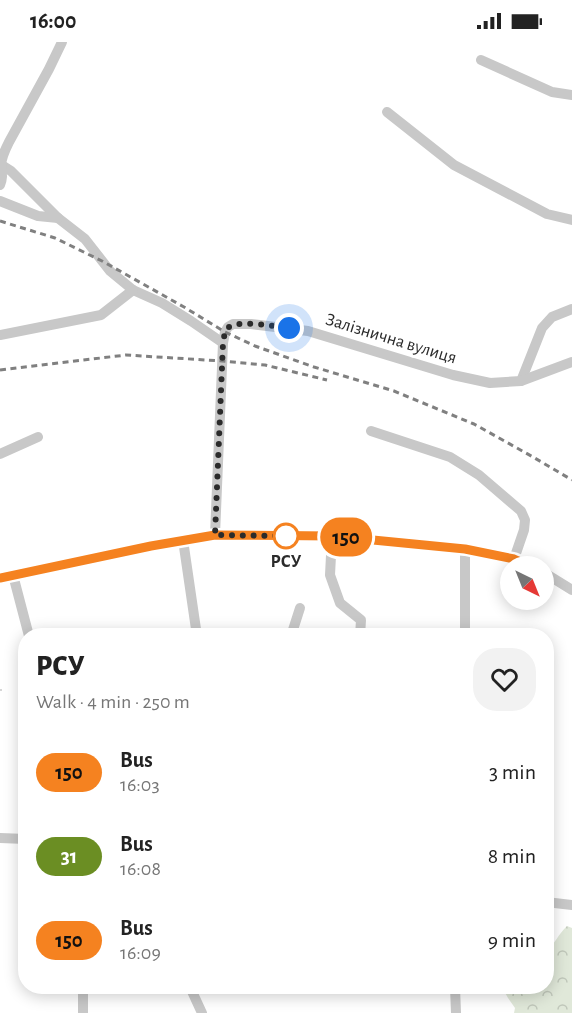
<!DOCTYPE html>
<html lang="en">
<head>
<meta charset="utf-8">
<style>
	:root { --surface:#fff; --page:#f2f2f2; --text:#222; --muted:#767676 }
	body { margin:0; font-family:"Alegreya Sans",sans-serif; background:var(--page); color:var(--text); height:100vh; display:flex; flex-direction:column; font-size:22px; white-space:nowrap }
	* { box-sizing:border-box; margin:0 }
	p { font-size:20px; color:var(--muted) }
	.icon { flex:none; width:33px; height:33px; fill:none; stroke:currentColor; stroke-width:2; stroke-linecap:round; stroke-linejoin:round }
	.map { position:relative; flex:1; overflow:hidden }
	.sheet { position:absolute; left:18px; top:586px; width:536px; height:366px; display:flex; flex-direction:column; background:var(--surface); border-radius:24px; box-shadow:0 3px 15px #0003 }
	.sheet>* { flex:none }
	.badge { padding:0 12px; border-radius:20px; font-size:21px; line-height:39px }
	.needle { width:39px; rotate:137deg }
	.buttons { position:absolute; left:500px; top:514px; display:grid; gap:12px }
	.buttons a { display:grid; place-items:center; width:54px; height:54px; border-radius:50%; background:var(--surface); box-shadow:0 3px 15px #0003; font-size:30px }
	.you { position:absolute; width:30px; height:30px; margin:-15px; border:4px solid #fff; border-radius:50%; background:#1a73e8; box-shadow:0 0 0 9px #1a73e833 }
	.map>.badge { position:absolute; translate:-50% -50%; box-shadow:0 0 0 3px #fff }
	.round { display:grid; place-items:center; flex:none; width:63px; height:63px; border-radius:24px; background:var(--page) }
	.overview { display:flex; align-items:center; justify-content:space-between; height:102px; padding:0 18px }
	h1 { font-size:28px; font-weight:800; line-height:45px }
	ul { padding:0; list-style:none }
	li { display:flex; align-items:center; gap:18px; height:84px; padding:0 18px }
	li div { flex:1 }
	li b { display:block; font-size:22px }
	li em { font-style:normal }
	li .badge { min-width:66px; font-weight:700; text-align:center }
	.status { display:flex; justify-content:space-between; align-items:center; height:42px; padding:0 30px; background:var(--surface); direction:ltr }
	.status svg { height:16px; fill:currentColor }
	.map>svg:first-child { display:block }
	.forest { fill:url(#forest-crowns) }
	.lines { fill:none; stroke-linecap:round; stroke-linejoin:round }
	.path { stroke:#c8c8c8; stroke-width:1.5; stroke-dasharray:3 3; stroke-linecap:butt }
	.minor { stroke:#c8c8c8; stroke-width:10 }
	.rail { stroke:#808080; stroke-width:3; stroke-dasharray:6 4.5; stroke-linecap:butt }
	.line-casing { stroke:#fff; stroke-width:14 }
	.line { stroke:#f58220; stroke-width:9 }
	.walk { stroke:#2b2b2b; stroke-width:6; stroke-dasharray:0 10.8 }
	.stop-dot { fill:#fff; stroke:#f58220; stroke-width:3 }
	.labels { text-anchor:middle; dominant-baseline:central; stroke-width:6; stroke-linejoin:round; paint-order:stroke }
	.street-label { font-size:18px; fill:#2b2b2b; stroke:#fff }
	.stop-label { font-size:18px; font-weight:bold; fill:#2b2b2b; stroke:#fff }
</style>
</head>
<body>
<div class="status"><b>16:00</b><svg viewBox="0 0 49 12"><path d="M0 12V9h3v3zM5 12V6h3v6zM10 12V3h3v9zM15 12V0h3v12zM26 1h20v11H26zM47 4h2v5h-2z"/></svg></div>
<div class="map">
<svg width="572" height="971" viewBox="0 0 572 971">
	<defs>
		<pattern id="forest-crowns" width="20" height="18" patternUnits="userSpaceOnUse" patternTransform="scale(1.5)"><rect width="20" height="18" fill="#e0e8d9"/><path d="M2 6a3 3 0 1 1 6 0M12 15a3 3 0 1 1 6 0" fill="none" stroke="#c0c7ba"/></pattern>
	</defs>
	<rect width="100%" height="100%" fill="#fff"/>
	<!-- forest -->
	<path class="forest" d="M 567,884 L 572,886 L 572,971 L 514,971 L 515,966 L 508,956 L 502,945 L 546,945 L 546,908 C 554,904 559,891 567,884 Z"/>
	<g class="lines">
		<!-- path -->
		<path class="path" d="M 0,648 L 2,648"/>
		<!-- minor -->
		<g class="minor">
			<path d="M 481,18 L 552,50 L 572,53"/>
			<path d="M 387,70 L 454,123 L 547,172 L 572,178"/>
			<path d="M 0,122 L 11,129 L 58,176 L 85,197 L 110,229 L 133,248 L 162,261 L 191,279 L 223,301"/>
			<path d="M 0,143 C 3,136 2,132 1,124 C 1,116 5,108 9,100 L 49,27 L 62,0"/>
			<path d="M 0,159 L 38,174 L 58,176"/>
			<path d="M 0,293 L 101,273 L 133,248"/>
			<path d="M 521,339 L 542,286 L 552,275 L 572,267"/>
			<path d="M 371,389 L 450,415 L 479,433 L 521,469 L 525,478 L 524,488 L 514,517"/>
			<path d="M 0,412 L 38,395"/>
			<path d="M 215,493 L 223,301 L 225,290 L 228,285 L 233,282 L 251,282 L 308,289 L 453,333 L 490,341 L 521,339 L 572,320"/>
			<path d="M 332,494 L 330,533 L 340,561 L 361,578 L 360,594"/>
			<path d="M 183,498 L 197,594"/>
			<path d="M 465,507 L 465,594"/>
			<path d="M 543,530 L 572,548"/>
			<path d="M 13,533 L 29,594"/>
			<path d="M 0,536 L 151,504 L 215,493 L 332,494 L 465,507 L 514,517 L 532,525"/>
			<path d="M 291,594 L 300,566"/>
			<path d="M 0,796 L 26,797"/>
			<path d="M 546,860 L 572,863"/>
			<path d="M 83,945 L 83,971"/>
			<path d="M 190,945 L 202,971"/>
			<path d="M 455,945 L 456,971"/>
		</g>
		<!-- rail -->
		<g class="rail">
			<path d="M 0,179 L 55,196 L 102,219 L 184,265 L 225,290 L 255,304 L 314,325 L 394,349 L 474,382 L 533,415 L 572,438"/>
			<path d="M 0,328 L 126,313 L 222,319 L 265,323 L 327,338"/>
		</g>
	</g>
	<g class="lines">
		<defs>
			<path id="line" d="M 0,536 L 151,504 L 215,493 L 332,494 L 465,507 L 514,517 L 532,525"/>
		</defs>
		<!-- line casing -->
		<use href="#line" class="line-casing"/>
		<!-- line -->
		<use href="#line" class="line"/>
		<!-- walk -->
		<path class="walk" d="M 286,494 L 215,493 L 223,301 C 224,297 224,291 227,287 C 235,276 276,285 289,286"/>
	</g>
	<!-- markers -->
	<circle class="stop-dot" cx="286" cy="494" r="12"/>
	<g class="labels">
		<!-- street labels -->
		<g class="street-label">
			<text transform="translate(391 297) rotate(17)">Залізнична вулиця</text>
		</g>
		<!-- stop labels -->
		<g class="stop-label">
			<text x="286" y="520">РСУ</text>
		</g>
	</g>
</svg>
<div class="buttons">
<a><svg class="needle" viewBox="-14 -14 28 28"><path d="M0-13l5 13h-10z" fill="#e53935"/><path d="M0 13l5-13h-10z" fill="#767676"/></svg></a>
</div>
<div class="you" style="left:289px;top:286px"></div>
<b class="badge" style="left:346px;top:495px;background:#f58220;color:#111">150</b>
<section class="sheet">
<div class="overview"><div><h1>РСУ</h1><p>Walk · 4 min · 250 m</p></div><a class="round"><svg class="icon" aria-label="heart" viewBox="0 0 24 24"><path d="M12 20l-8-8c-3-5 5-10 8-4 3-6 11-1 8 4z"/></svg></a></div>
<ul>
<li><span class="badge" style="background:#f58220;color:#111">150</span><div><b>Bus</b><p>16:03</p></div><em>3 min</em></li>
<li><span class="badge" style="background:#6b8e23;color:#fff">31</span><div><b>Bus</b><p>16:08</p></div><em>8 min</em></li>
<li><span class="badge" style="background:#f58220;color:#111">150</span><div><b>Bus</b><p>16:09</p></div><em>9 min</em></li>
</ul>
</section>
</div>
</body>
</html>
